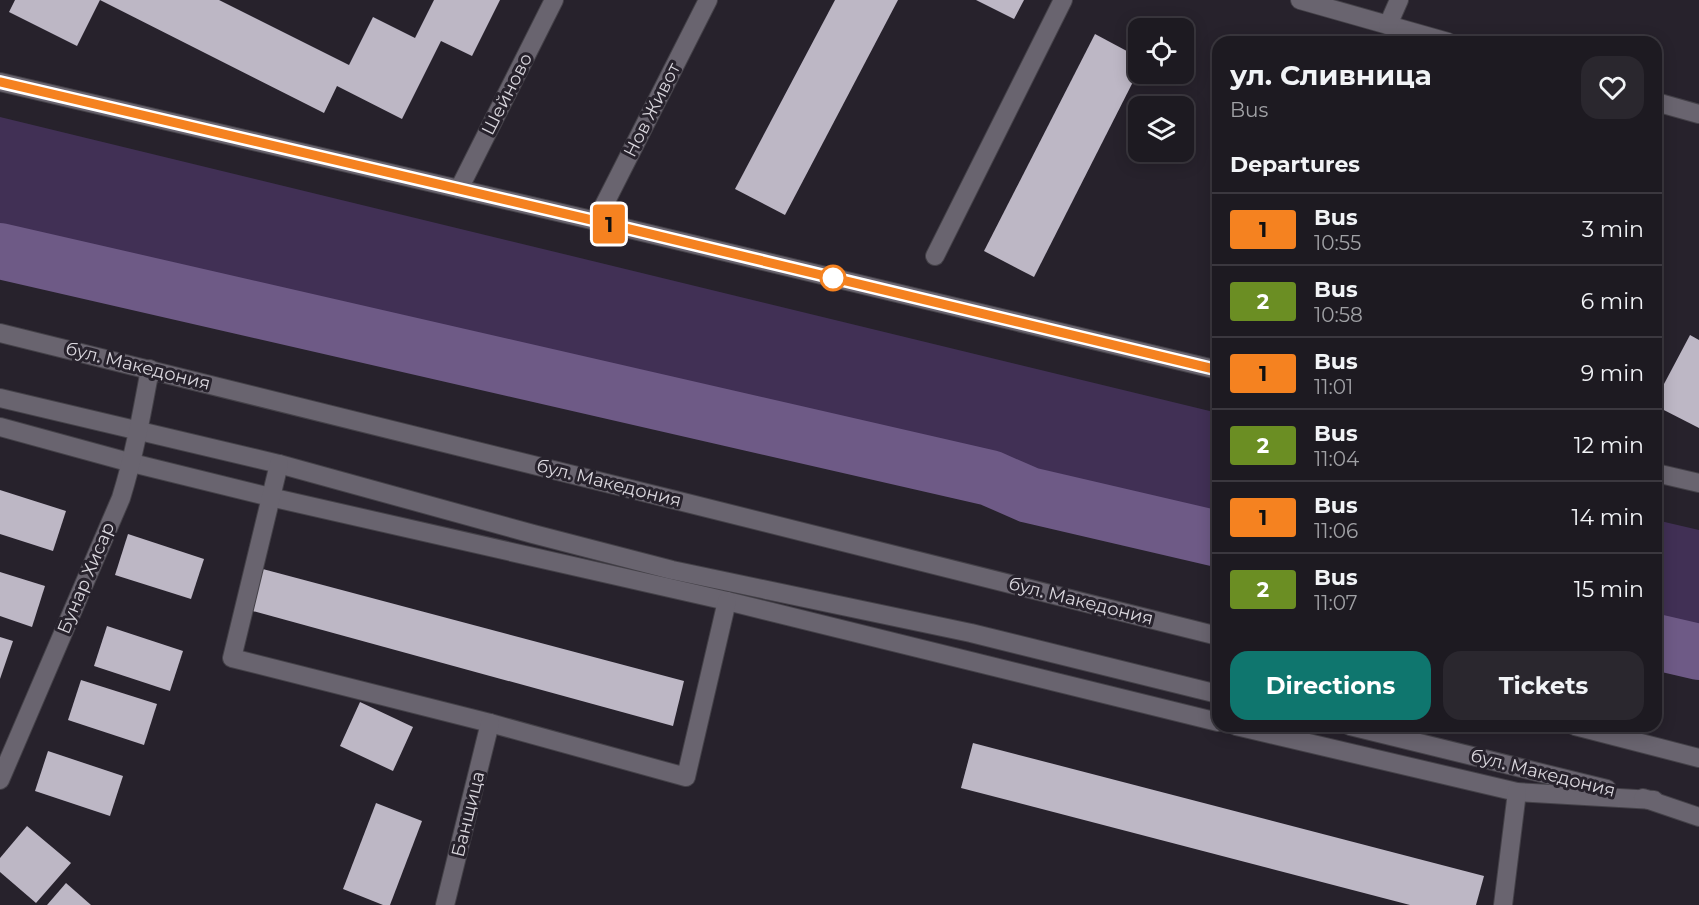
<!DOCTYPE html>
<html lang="en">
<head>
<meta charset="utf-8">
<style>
	:root { --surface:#1d1a21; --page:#2a272e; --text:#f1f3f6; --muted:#a0a1a5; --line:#3b383f; --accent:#0f766e }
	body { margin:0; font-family:Montserrat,sans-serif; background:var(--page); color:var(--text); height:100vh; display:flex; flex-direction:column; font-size:22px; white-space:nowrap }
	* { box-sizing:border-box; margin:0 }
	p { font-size:20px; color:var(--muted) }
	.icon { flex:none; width:33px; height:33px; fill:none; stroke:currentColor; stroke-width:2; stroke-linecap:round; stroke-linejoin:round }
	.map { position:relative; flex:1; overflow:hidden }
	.details { position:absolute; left:1212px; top:36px; width:450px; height:696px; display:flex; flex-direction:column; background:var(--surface); border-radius:18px; box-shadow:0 3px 15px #0003,0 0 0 2px var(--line) }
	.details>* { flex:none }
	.badge { padding:0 12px; border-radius:4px; font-size:21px; line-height:39px }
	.buttons { position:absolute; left:1128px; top:18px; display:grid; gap:12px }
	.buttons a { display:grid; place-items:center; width:66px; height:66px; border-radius:12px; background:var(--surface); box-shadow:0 3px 15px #0003,0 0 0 2px var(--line); font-size:30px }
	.map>.badge { position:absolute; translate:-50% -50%; box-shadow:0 0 0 3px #fff }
	h2 { padding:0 18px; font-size:22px; line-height:54px }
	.round { display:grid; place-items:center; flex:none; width:63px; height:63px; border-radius:18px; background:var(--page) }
	.head { display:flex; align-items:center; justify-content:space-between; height:102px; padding:0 18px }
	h1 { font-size:28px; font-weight:700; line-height:45px }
	.cta { display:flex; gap:12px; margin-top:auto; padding:12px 18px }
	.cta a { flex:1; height:69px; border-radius:18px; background:var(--accent); color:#fff; font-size:24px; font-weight:700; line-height:69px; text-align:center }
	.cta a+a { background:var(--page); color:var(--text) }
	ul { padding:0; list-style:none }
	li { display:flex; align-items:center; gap:18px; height:72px; padding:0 18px; border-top:2px solid var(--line) }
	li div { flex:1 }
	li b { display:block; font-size:22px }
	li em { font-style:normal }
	li .badge { min-width:66px; font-weight:700; text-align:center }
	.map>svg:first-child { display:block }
	.green { fill:#413055 }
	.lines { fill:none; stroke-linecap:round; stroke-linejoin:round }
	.river { stroke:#6e5a86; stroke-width:56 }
	.building { fill:#bdb7c5 }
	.minor-casing { stroke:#444148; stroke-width:20 }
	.minor { stroke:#69646f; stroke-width:18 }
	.line-casing { stroke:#fff; stroke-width:14 }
	.line { stroke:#f58220; stroke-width:9 }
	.stop-dot { fill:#fff; stroke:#f58220; stroke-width:3 }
	.labels { text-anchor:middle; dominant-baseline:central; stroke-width:6; stroke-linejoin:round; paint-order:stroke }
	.street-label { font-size:18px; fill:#d9d6dd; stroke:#27222c }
</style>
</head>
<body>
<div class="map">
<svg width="1699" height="905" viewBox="0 0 1699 905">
	<rect width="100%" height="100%" fill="#27222c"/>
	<!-- green -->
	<g class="green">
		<path d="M 0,117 L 1218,413 L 1218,539 L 0,253 Z"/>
		<path d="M 1656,520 L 1699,530 L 1699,652 L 1656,641 Z"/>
	</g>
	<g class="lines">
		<!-- river -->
		<g class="river">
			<path d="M 0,251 L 990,478 L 1029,495 L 1218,539"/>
			<path d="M 1656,642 L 1699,652"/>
		</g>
	</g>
	<!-- building -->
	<g class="building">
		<path d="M 15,0 L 219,0 L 349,65 L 373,17 L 415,38 L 434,0 L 500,0 L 472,56 L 441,41 L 402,119 L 337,86 L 324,113 L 100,0 L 77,46 L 9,12 Z"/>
		<path d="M 835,0 L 898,0 L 785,215 L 735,189 Z"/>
		<path d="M 976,0 L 1024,0 L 1014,19 Z"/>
		<path d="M 1095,34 L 1138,57 L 1138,72 L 1034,277 L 984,251 Z"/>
		<path d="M 1656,328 L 1663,331 L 1656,344 Z"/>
		<path d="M 1690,335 L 1699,340 L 1699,428 L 1656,406 L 1656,399 Z"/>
		<path d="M 0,490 L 66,511 L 53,551 L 0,534 Z"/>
		<path d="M 128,534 L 204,559 L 191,599 L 115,575 Z"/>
		<path d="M 259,568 L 684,681 L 673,726 L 249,610 Z"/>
		<path d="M 0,572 L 45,586 L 32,627 L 0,616 Z"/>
		<path d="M 107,626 L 183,651 L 170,691 L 94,666 Z"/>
		<path d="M 0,637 L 13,641 L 0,679 Z"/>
		<path d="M 81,680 L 157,704 L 144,745 L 68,720 Z"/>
		<path d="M 360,702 L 413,727 L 393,771 L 340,746 Z"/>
		<path d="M 973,743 L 1484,876 L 1476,905 L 1410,905 L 961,788 Z"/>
		<path d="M 48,751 L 123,776 L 110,816 L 35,791 Z"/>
		<path d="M 376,803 L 422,821 L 390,905 L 383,905 L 343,889 Z"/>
		<path d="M 27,826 L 71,863 L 36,903 L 0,872 L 0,858 Z"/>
		<path d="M 66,883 L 91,905 L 47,905 Z"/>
	</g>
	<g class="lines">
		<defs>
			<g id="minor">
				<path d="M 1300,0 L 1448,42"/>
				<path d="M 1388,25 L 1399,0"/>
				<path d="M 0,82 L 596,221 L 1218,370"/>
				<path d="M 1656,102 L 1699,114"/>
				<path d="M 459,189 L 554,0"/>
				<path d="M 596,221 L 708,0"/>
				<path d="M 935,256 L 1063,0"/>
				<path d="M 0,333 L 675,500 L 1218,636"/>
				<path d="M 0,398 L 279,464 L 533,534 L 672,570 L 971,633 L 1218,694"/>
				<path d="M 0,427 L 132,463 L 270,497 L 727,601 L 1218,722"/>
				<path d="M 279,464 L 232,658 L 490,723 L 686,777 L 727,601"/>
				<path d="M 1656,473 L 1699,483"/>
				<path d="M 1236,726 L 1517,792 L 1654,800"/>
				<path d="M 1350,726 L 1607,789"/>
				<path d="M 1575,726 L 1699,758"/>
				<path d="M 0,780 L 121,498 C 134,456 142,413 150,369"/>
				<path d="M 1643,798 L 1699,817"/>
				<path d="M 445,905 L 490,723"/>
				<path d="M 1503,905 L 1517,792"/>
			</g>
		</defs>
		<!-- minor casing -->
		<use href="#minor" class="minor-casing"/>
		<!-- minor -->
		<use href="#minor" class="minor"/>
	</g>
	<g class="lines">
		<defs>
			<path id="line" d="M 0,82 L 596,221 L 1218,370"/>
		</defs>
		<!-- line casing -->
		<use href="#line" class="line-casing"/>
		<!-- line -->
		<use href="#line" class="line"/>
	</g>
	<!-- markers -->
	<circle class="stop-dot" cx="833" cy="278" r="12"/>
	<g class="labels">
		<!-- street labels -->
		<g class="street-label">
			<text transform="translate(507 94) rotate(-63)">Шейново</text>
			<text transform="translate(652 110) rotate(-63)">Нов Живот</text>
			<text transform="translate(138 366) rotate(14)">бул. Македония</text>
			<text transform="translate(609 483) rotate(14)">бул. Македония</text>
			<text transform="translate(86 578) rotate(-67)">Бунар Хисар</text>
			<text transform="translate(1081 601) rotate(14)">бул. Македония</text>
			<text transform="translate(1543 773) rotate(14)">бул. Македония</text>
			<text transform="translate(468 814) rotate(-76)">Банщица</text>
		</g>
	</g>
</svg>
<div class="buttons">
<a><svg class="icon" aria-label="locate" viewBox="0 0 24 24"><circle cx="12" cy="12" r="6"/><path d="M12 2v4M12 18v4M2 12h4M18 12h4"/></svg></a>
<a><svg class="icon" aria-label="layers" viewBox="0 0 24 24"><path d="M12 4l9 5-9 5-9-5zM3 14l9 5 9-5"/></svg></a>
</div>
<b class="badge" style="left:609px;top:224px;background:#f58220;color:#111">1</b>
<section class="details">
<div class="head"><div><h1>ул. Сливница</h1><p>Bus</p></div><a class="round"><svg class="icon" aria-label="heart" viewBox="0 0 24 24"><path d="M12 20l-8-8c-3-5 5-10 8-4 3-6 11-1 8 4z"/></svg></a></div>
<h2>Departures</h2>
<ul>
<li><span class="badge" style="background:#f58220;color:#111">1</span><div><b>Bus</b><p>10:55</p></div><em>3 min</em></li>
<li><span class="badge" style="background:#6b8e23;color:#fff">2</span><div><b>Bus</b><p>10:58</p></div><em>6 min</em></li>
<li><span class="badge" style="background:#f58220;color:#111">1</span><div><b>Bus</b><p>11:01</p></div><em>9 min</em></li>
<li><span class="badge" style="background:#6b8e23;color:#fff">2</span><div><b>Bus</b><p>11:04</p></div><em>12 min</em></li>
<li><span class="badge" style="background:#f58220;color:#111">1</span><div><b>Bus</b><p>11:06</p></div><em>14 min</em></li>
<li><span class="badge" style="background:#6b8e23;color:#fff">2</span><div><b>Bus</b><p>11:07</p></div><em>15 min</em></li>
</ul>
<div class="cta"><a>Directions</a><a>Tickets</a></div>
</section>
</div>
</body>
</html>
